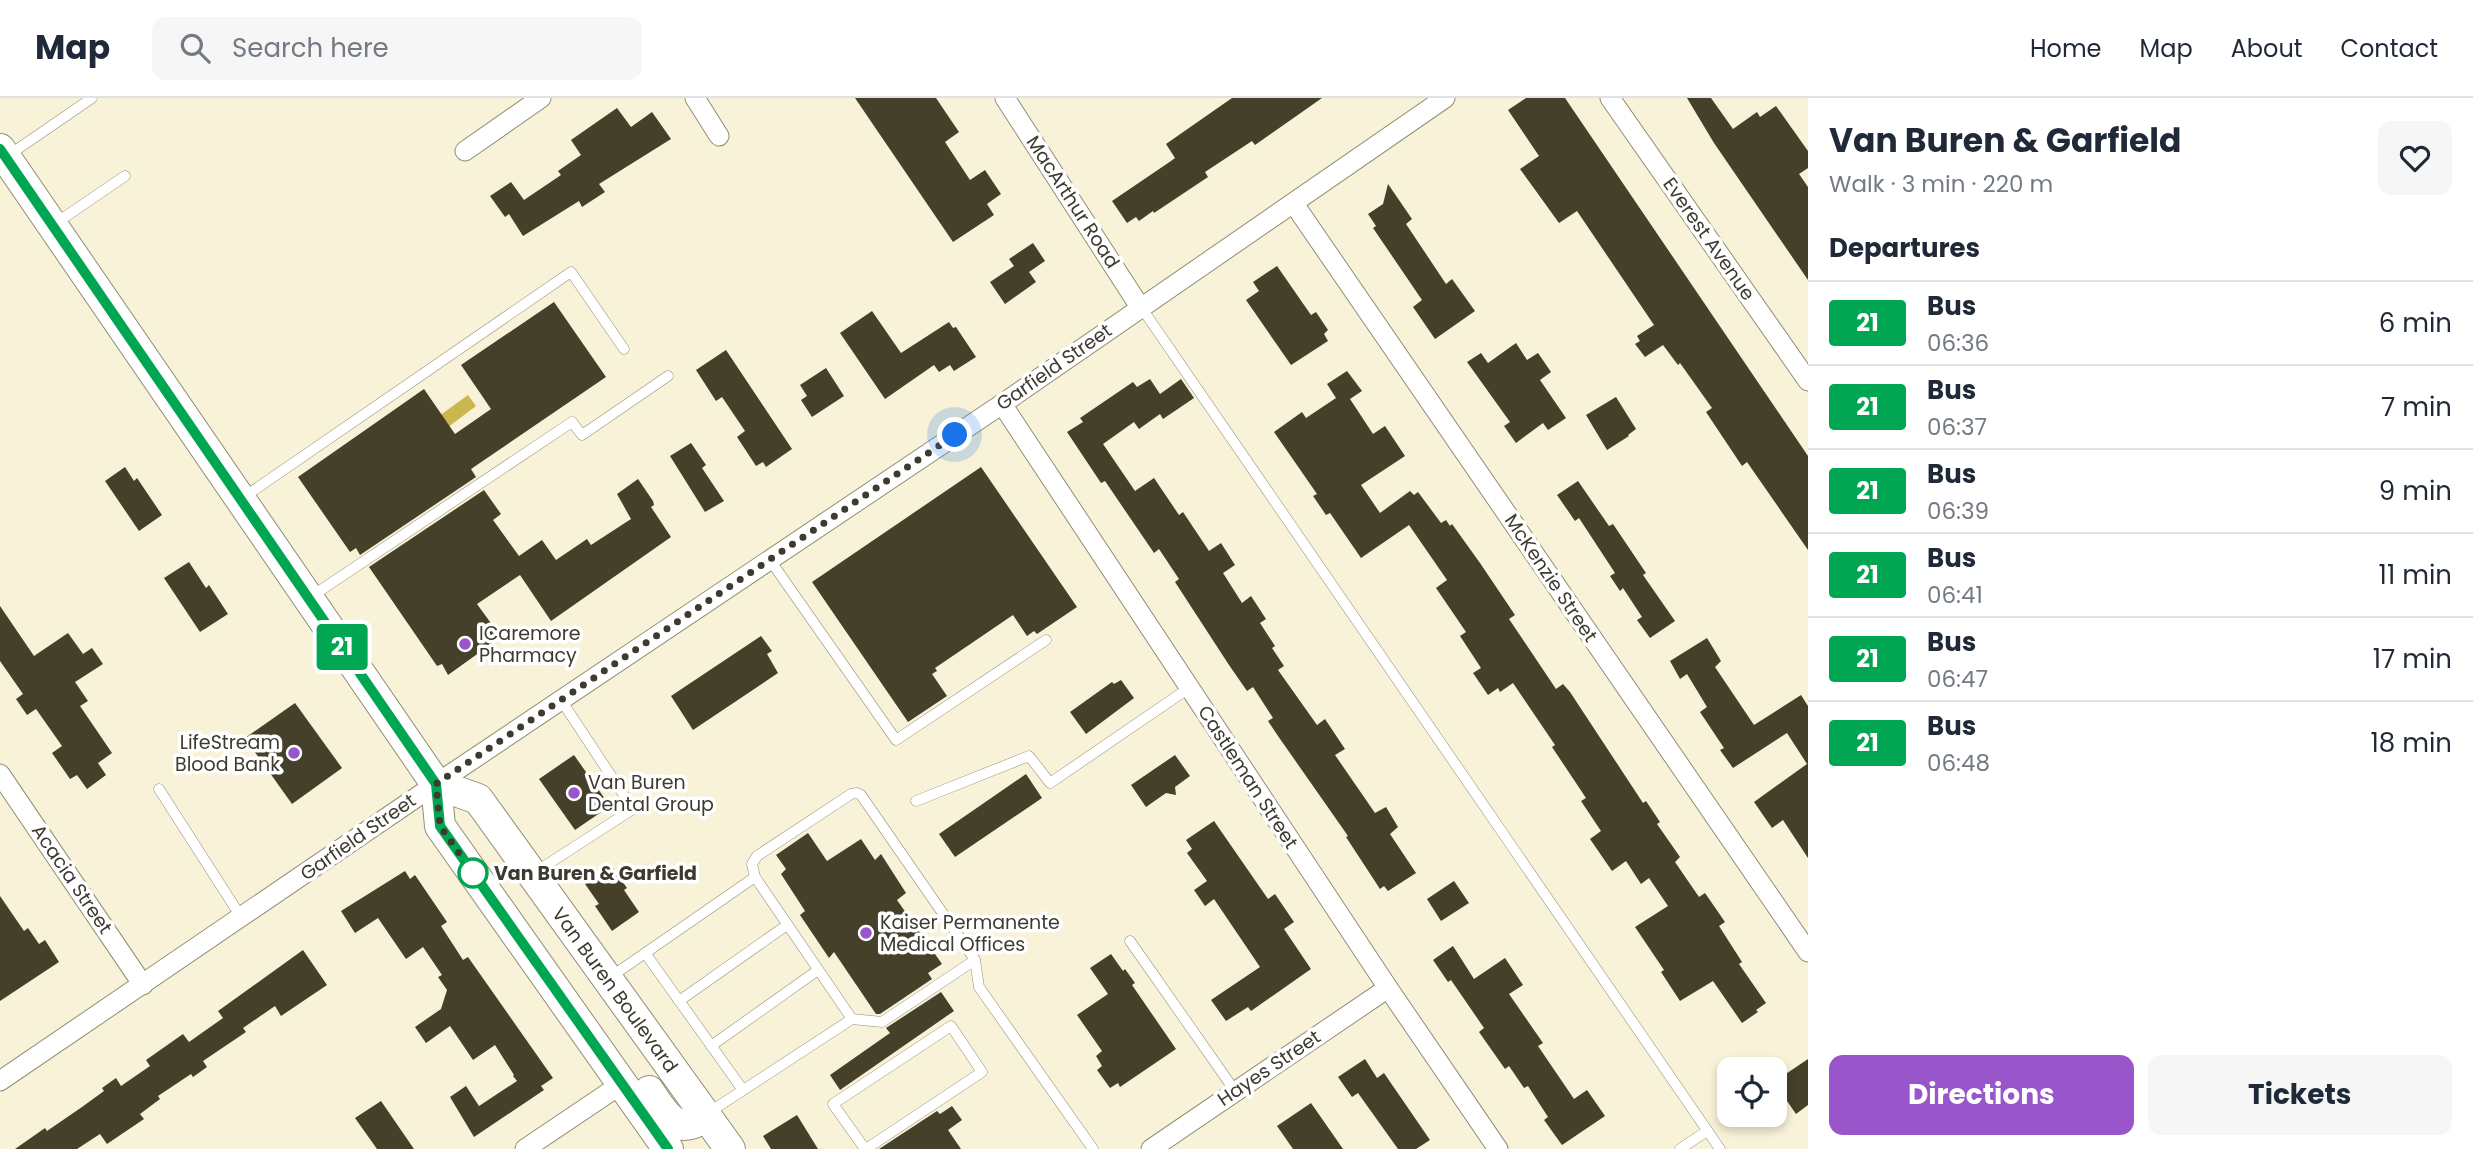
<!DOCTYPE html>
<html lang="en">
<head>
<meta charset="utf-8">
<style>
	:root { --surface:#fff; --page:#f6f6f7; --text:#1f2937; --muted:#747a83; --line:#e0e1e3; --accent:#9956cb }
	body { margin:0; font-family:Poppins,sans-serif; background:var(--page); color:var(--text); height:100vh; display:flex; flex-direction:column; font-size:26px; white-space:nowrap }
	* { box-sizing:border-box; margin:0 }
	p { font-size:23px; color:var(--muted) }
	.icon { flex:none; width:38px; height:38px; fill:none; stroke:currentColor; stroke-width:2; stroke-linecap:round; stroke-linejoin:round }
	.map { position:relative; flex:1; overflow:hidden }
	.sheet { display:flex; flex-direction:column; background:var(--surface); width:665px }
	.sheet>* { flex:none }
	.badge { padding:0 14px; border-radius:5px; font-size:24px; line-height:46px }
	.tools { position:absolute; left:1717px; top:959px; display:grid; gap:14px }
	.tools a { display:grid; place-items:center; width:70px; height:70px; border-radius:14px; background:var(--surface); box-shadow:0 4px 10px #0003; font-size:35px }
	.you { position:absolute; width:35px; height:35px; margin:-18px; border:5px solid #fff; border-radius:50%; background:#1a73e8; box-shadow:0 0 0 10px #1a73e833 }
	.map>.badge { position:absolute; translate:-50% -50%; box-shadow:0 0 0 4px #fff }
	h2 { padding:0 21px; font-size:26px; line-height:63px }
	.round { display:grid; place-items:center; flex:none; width:74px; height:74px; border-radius:14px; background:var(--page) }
	.overview { display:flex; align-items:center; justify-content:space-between; height:119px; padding:0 21px }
	h1 { font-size:33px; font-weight:700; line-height:52px }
	.button { display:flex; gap:14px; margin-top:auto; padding:14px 21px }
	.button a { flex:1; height:80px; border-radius:14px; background:var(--accent); color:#fff; font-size:28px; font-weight:700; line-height:80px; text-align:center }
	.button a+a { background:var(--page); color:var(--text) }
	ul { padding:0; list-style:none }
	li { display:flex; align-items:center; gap:21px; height:84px; padding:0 21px; border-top:2px solid var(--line) }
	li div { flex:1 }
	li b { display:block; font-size:26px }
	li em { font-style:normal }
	li .badge { min-width:77px; font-weight:700; text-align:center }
	header { display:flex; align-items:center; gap:42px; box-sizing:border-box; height:98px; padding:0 35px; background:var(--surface); border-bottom:2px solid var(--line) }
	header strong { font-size:33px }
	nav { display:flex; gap:38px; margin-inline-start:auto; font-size:24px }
	.search { width:490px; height:63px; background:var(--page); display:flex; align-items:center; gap:18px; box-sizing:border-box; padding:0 24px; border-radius:14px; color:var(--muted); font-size:26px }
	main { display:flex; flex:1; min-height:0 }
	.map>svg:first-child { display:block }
	.water { fill:#ccb74f }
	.building { fill:#44402a }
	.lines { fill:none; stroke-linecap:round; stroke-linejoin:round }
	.lane-casing { stroke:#928e76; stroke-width:11 }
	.street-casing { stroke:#928e76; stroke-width:21 }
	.primary-casing { stroke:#928e76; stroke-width:32 }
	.lane { stroke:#fff; stroke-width:10 }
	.street { stroke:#fff; stroke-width:19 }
	.primary { stroke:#fff; stroke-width:30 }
	.line-casing { stroke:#fff; stroke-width:16 }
	.line { stroke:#00a651; stroke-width:10 }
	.walk { stroke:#3d3b30; stroke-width:7; stroke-dasharray:0 12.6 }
	.poi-dot { fill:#9956cb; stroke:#fff; stroke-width:2.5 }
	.stop-dot { fill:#fff; stroke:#00a651; stroke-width:3.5 }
	.labels { text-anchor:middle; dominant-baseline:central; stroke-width:7; stroke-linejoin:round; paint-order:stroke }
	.street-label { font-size:19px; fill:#3d3b30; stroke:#fff }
	.poi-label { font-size:19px; fill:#3d3b30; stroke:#fff; text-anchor:start }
	.stop-label { font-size:19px; font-weight:bold; fill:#3d3b30; stroke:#fff; text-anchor:start }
</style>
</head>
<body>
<header>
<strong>Map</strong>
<div class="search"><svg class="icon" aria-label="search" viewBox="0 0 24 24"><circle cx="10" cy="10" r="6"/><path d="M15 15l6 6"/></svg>Search here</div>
<nav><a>Home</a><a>Map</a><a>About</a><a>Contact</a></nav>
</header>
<main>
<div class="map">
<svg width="1808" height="1051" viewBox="0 0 1808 1051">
	<rect width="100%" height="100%" fill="#f7f2d8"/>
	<!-- water -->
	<path class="water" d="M 468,297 L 476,308 L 447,330 L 439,318 Z"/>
	<!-- building -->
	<g class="building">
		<path d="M 855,0 L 936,0 L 959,34 L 945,44 L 970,82 L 985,72 L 1001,96 L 987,106 L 994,117 L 953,144 Z"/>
		<path d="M 1232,0 L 1322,0 L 1255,47 L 1252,43 L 1205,74 L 1208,79 L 1154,115 L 1153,113 L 1139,123 L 1136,119 L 1127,125 L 1112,103 L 1171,63 L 1175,60 L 1166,46 Z"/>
		<path d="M 1526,0 L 1565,0 L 1808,358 L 1808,452 L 1747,364 L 1742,368 L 1706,314 L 1712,310 L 1680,265 L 1678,267 L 1663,247 L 1645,259 L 1635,246 L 1640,243 L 1637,238 L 1654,227 L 1577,113 L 1559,125 L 1520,71 L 1539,58 L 1508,12 Z"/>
		<path d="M 1687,0 L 1711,0 L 1733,31 L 1757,14 L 1760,19 L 1776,8 L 1808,53 L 1808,70 L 1799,76 L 1808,89 L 1808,182 L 1714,45 Z"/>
		<path d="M 617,10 L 631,29 L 652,14 L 671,41 L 599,86 L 605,94 L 582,109 L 579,103 L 523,138 L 509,116 L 505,119 L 490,98 L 511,84 L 524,102 L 561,77 L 558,73 L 581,57 L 571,42 Z"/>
		<path d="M 1388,86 L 1412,121 L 1406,126 L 1446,186 L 1452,181 L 1475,213 L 1435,241 L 1413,209 L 1422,202 L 1373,130 L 1376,128 L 1368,116 L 1383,106 Z"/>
		<path d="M 1033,145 L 1045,163 L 1029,174 L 1036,184 L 1005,206 L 990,184 L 1014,168 L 1009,161 Z"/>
		<path d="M 1277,168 L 1311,217 L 1316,214 L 1328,232 L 1324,236 L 1328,243 L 1291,267 L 1246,202 L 1259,193 L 1253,184 Z"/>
		<path d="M 554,204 L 606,279 L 471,371 L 476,379 L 360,457 L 356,450 L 350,454 L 298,379 L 424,291 L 455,336 L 491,311 L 461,267 Z"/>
		<path d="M 872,213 L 901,255 L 949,224 L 953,230 L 956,229 L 976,259 L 954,273 L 950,267 L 939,274 L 934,267 L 885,301 L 840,235 Z"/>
		<path d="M 1516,245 L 1527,262 L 1538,255 L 1551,274 L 1540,282 L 1566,320 L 1548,332 L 1543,325 L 1516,345 L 1504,328 L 1510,324 L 1467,264 L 1481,255 L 1488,265 Z"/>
		<path d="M 726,252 L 792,351 L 766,369 L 763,364 L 756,368 L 737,339 L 745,333 L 722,299 L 716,303 L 696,272 Z"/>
		<path d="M 826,270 L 844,298 L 812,319 L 801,302 L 807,298 L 800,287 Z"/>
		<path d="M 1347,273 L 1362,293 L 1350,301 L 1373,336 L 1385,328 L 1405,358 L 1361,387 L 1380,415 L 1410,393 L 1414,397 L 1418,394 L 1441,425 L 1446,422 L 1450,428 L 1452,426 L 1480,465 L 1515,517 L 1509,521 L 1556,591 L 1563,586 L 1570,594 L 1643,705 L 1646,703 L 1660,724 L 1657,726 L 1680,759 L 1675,764 L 1699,799 L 1705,795 L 1725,824 L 1719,828 L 1742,864 L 1739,866 L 1766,905 L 1756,912 L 1758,914 L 1742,925 L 1713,883 L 1680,903 L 1661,874 L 1664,872 L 1635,829 L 1668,808 L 1649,780 L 1641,786 L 1626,763 L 1612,773 L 1590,741 L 1601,733 L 1581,703 L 1586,700 L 1552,649 L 1555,647 L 1513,585 L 1500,594 L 1498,590 L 1488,597 L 1473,575 L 1481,570 L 1460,538 L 1466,534 L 1436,490 L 1447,482 L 1409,427 L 1361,460 L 1330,415 L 1326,417 L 1313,398 L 1317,396 L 1274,334 L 1302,314 L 1306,320 L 1336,300 L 1327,286 Z"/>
		<path d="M 1150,281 L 1160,296 L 1181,281 L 1194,300 L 1163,321 L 1160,316 L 1139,331 L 1134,324 L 1103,346 L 1135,393 L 1154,380 L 1179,417 L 1183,414 L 1209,453 L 1221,445 L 1235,467 L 1223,475 L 1242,505 L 1251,498 L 1266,521 L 1260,525 L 1275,548 L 1272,550 L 1284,568 L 1278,572 L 1317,627 L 1325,621 L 1345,651 L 1335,657 L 1375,715 L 1386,709 L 1398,729 L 1390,736 L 1416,775 L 1388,793 L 1384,788 L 1380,791 L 1346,739 L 1348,738 L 1278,638 L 1268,623 L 1273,620 L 1253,589 L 1247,593 L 1229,567 L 1175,484 L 1179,481 L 1159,451 L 1154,455 L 1105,383 L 1101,385 L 1067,334 L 1083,324 L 1080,320 L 1133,284 L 1137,289 Z"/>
		<path d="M 1616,299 L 1636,331 L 1628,337 L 1629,338 L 1607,352 L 1586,317 Z"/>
		<path d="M 691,345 L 706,367 L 702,370 L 724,403 L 705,414 L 670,358 Z"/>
		<path d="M 125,369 L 134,383 L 137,380 L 162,417 L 139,433 L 105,383 Z"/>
		<path d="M 981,369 L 1077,509 L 1037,536 L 1034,533 L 1027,538 L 1013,517 L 935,570 L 937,573 L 932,576 L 947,598 L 908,624 L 812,484 Z"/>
		<path d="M 638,381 L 653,403 L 654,407 L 651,409 L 671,439 L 551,523 L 520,477 L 477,506 L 501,539 L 448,577 L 442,566 L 437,568 L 369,469 L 484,392 L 501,416 L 493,422 L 519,458 L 542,442 L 556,462 L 587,441 L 591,447 L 631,421 L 617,396 Z"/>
		<path d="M 1578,383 L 1609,428 L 1613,426 L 1646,475 L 1643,477 L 1675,523 L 1650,540 L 1637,522 L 1642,519 L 1623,490 L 1620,493 L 1610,478 L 1615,475 L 1579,420 L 1575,423 L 1557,397 Z"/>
		<path d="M 189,464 L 206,490 L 209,487 L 228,516 L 200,534 L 164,480 Z"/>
		<path d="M 0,508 L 34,558 L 68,535 L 83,556 L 92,550 L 103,566 L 75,584 L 88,603 L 80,608 L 112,655 L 98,665 L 106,677 L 87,691 L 77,677 L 70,681 L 52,655 L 62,648 L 36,611 L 27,617 L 16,601 L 23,596 L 0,563 Z"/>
		<path d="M 761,538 L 772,553 L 767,556 L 778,575 L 693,632 L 671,598 Z"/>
		<path d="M 1707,540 L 1721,563 L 1715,569 L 1754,627 L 1801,597 L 1808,608 L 1808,760 L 1783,722 L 1772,730 L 1754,704 L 1807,666 L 1787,635 L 1733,670 L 1720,652 L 1724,650 L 1700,614 L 1707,609 L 1687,576 L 1680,581 L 1670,563 Z"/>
		<path d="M 1121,582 L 1134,600 L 1086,636 L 1070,614 L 1112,584 L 1114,586 Z"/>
		<path d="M 295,605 L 342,670 L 292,706 L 245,640 Z"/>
		<path d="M 574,657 L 610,708 L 575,732 L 539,681 Z"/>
		<path d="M 1175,657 L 1190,678 L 1175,689 L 1176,697 L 1166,695 L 1146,709 L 1131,687 Z"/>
		<path d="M 1026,676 L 1042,700 L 955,759 L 939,736 Z"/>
		<path d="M 1214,723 L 1268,801 L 1275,796 L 1294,824 L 1284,831 L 1311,871 L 1251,913 L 1248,909 L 1226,923 L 1211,902 L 1260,869 L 1214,801 L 1205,808 L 1194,792 L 1207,783 L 1187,755 L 1192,751 L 1186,742 Z"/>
		<path d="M 808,735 L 827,763 L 861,741 L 875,762 L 881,756 L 906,795 L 897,802 L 942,866 L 928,875 L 932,881 L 880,916 L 876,916 L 834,854 L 829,860 L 800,817 L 805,813 L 781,776 L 786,771 L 776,757 Z"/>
		<path d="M 611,767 L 627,790 L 624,792 L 639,814 L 612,833 L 595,808 L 599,806 L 585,786 Z"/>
		<path d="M 405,773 L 410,781 L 415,777 L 447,824 L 441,828 L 463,862 L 468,859 L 553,980 L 541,988 L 544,992 L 474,1039 L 450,999 L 466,988 L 479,1008 L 517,983 L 513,978 L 514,977 L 495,947 L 473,962 L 450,928 L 426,945 L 415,929 L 441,911 L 447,892 L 438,879 L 442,877 L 423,849 L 406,861 L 378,820 L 355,835 L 341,813 Z"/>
		<path d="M 1454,783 L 1469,805 L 1441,823 L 1427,801 Z"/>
		<path d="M 0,798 L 24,833 L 28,830 L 39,846 L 45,842 L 59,864 L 0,903 Z"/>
		<path d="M 1453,848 L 1474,881 L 1505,860 L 1523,887 L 1509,896 L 1543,945 L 1538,948 L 1574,1001 L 1587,992 L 1605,1018 L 1562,1047 L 1544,1022 L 1548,1019 L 1528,988 L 1524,990 L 1509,968 L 1505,971 L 1479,934 L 1484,930 L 1451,882 L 1448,884 L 1433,862 Z"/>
		<path d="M 303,852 L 327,887 L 281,918 L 275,908 L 243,930 L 246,934 L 203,963 L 207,969 L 193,979 L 191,976 L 158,998 L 160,1001 L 140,1016 L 144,1021 L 107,1046 L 100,1036 L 77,1051 L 15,1051 L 45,1030 L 47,1033 L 82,1009 L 104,993 L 102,990 L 116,980 L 121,988 L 150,968 L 146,962 L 183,936 L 189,944 L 223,920 L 218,913 Z"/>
		<path d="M 1111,856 L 1123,873 L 1125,871 L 1135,885 L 1132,887 L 1176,951 L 1120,989 L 1118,985 L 1110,990 L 1097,972 L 1102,968 L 1096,958 L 1102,953 L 1077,917 L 1108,896 L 1090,870 Z"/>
		<path d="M 941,894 L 954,913 L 840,992 L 830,977 L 890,935 L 886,930 Z"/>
		<path d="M 1365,961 L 1377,980 L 1384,975 L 1430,1042 L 1416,1051 L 1398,1051 L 1358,995 L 1352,999 L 1338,979 Z"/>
		<path d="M 1808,961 L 1808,1007 L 1796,1016 L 1774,984 Z"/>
		<path d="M 381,1003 L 414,1051 L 377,1051 L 355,1020 Z"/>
		<path d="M 1311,1005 L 1343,1051 L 1293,1051 L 1277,1028 Z"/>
		<path d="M 952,1008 L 962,1022 L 948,1032 L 961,1051 L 879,1051 L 937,1013 L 940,1016 Z"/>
		<path d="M 797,1017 L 818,1051 L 771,1051 L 763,1038 Z"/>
	</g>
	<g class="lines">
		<defs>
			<g id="lane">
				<path d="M 9,57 L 92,0"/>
				<path d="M 56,125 L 125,78"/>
				<path d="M 1141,209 L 1720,1051"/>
				<path d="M 244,399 L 571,174 L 624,251"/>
				<path d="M 770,462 L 896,642 L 1046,542"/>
				<path d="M 312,498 L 572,324 L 582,337 L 668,278"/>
				<path d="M 159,691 L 241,819"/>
				<path d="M 916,703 L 1029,658 L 1050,685 L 1189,590"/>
				<path d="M 534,775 L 633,711 L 561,602"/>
				<path d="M 1130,843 L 1235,993"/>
				<path d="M 645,855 L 743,992"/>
				<path d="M 612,878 L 755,779"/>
				<path d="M 679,903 L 787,827"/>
				<path d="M 852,921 L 755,779 L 752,766 L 757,758 L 851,696 L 857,695 L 861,697 L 975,862 L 979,889 L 1093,1051"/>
				<path d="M 711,948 L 818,872"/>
				<path d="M 708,1015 L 852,921 L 882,924 L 975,862"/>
				<path d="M 865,1051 L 833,1006 L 951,928 L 982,974 L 866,1051"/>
				<path d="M 1680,1051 L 1707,1033"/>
			</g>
			<g id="street">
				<path d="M 695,0 L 719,38"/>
				<path d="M 1005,0 L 1140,209"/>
				<path d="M 1610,0 L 1808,283"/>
				<path d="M 465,53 L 541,0"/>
				<path d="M 1294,106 L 1808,854"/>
				<path d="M 1002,306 L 1388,890 L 1498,1051"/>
				<path d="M 0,676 L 143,887"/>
				<path d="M 0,983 L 436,686 L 1002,306 L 1445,0"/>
				<path d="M 525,1051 L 623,985"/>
				<path d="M 1151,1051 L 1388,890"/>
			</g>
			<g id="primary">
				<path d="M 0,51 L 436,686 L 440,728 L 668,1051"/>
				<path d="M 436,686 L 478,701 L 730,1051"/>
				<path d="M 649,993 C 663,1014 677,1041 705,1018"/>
			</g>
		</defs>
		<!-- lane casing -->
		<use href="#lane" class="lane-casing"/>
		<!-- street casing -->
		<use href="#street" class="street-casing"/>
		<!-- primary casing -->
		<use href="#primary" class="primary-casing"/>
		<!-- lane -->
		<use href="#lane" class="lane"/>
		<!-- street -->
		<use href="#street" class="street"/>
		<!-- primary -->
		<use href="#primary" class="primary"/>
	</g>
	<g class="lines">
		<defs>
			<path id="line" d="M 0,51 L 436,686 L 440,728 L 668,1051"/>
		</defs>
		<!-- line casing -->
		<use href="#line" class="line-casing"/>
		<!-- line -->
		<use href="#line" class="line"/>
		<!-- walk -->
		<path class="walk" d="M 473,775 L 440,728 L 436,686 L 955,337"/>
	</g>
	<!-- markers -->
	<g class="poi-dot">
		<circle cx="465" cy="546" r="7"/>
		<circle cx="294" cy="655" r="7"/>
		<circle cx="574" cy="695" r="7"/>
		<circle cx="866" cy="835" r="7"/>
	</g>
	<circle class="stop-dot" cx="473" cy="775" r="14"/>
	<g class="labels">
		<!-- street labels -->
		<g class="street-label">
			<text transform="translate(1073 104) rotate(57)">MacArthur Road</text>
			<text transform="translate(1709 141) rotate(55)">Everest Avenue</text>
			<text transform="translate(1054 269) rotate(-35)">Garfield Street</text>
			<text transform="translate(1551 480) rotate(56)">McKenzie Street</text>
			<text transform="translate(1248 679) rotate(57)">Castleman Street</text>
			<text transform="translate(358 739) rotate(-35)">Garfield Street</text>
			<text transform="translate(72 781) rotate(56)">Acacia Street</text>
			<text transform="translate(615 892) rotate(54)">Van Buren Boulevard</text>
			<text transform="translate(1269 970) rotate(-34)">Hayes Street</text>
		</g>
		<!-- poi labels -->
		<g class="poi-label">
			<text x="479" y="535">ICaremore<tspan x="479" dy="22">Pharmacy</tspan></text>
			<text x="280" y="644" text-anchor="end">LifeStream<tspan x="280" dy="22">Blood Bank</tspan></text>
			<text x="588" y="684">Van Buren<tspan x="588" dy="22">Dental Group</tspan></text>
			<text x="880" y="824">Kaiser Permanente<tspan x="880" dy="22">Medical Offices</tspan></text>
		</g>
		<!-- stop labels -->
		<g class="stop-label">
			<text x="494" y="775">Van Buren &amp; Garfield</text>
		</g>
	</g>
</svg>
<div class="tools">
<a><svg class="icon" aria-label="locate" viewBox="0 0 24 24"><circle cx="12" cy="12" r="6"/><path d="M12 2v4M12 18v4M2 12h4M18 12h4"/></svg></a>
</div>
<div class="you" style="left:955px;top:337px"></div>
<b class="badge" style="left:342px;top:549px;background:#00a651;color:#fff">21</b>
</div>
<section class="sheet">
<div class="overview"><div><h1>Van Buren &amp; Garfield</h1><p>Walk · 3 min · 220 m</p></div><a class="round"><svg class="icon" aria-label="heart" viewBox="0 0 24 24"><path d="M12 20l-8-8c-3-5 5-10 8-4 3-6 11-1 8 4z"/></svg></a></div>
<h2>Departures</h2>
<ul>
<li><span class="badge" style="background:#00a651;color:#fff">21</span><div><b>Bus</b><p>06:36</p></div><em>6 min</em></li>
<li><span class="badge" style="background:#00a651;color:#fff">21</span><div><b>Bus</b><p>06:37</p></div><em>7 min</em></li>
<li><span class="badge" style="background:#00a651;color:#fff">21</span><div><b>Bus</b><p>06:39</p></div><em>9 min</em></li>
<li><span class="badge" style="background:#00a651;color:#fff">21</span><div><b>Bus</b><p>06:41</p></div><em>11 min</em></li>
<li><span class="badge" style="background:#00a651;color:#fff">21</span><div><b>Bus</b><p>06:47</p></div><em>17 min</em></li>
<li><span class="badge" style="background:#00a651;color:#fff">21</span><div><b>Bus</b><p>06:48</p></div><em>18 min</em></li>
</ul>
<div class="button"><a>Directions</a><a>Tickets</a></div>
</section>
</main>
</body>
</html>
